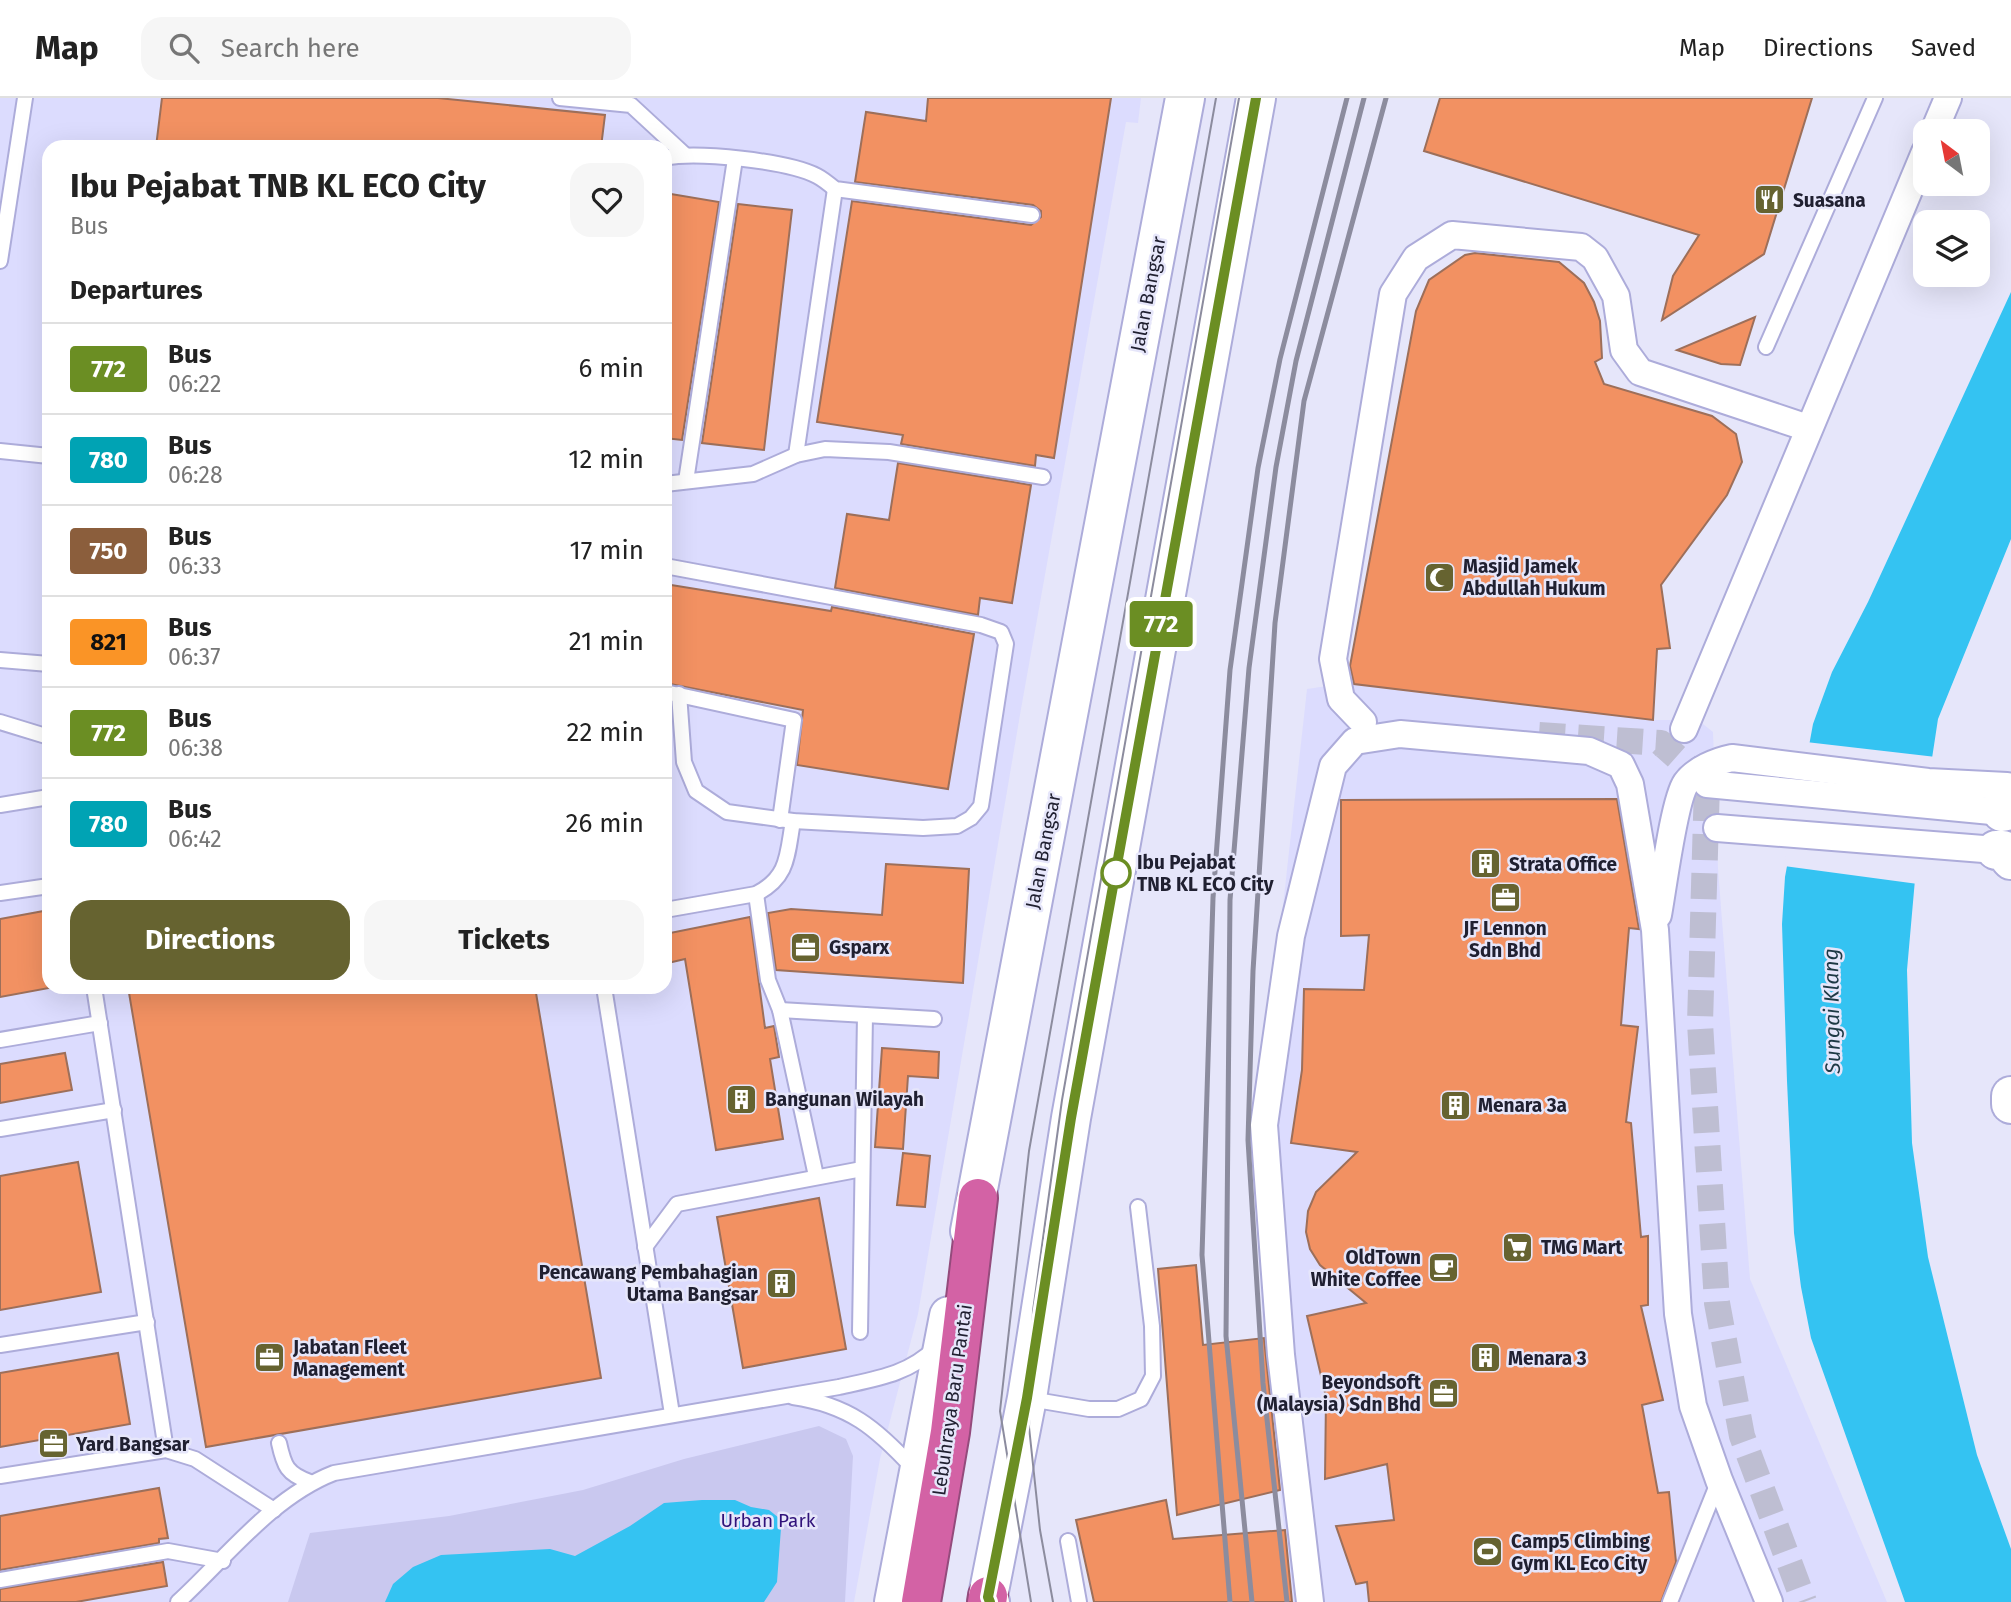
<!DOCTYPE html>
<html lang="en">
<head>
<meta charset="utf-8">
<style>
	:root { --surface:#fff; --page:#f6f6f6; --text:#222; --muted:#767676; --line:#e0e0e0; --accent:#666330 }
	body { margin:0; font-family:"Fira Sans",sans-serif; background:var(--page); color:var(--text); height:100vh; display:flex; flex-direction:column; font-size:26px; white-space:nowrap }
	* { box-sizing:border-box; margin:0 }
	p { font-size:23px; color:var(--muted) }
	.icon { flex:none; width:38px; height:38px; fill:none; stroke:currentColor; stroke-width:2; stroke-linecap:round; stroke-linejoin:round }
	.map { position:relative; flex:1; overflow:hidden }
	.drawer { position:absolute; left:42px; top:42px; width:630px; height:854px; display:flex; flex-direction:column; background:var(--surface); border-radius:21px; box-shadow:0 7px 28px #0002 }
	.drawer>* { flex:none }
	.badge { padding:0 14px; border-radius:5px; font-size:24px; line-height:46px }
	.needle { width:46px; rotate:328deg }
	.fabs { position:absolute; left:1913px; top:21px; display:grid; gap:14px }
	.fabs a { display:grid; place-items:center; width:77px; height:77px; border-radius:14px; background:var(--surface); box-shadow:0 7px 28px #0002; font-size:35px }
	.map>.badge { position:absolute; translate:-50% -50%; box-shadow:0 0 0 4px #fff }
	h2 { padding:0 28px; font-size:26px; line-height:63px }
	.round { display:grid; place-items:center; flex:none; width:74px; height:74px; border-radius:21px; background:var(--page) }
	.head { display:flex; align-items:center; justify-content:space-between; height:119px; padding:0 28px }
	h1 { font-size:33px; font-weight:700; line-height:52px }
	.button { display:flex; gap:14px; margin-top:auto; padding:14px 28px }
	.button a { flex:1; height:80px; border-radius:21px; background:var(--accent); color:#fff; font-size:28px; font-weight:700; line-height:80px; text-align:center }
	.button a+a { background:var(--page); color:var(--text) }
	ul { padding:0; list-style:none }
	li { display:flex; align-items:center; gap:21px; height:91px; padding:0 28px; border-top:2px solid var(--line) }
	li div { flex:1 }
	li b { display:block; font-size:26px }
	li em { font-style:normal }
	li .badge { min-width:77px; font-weight:700; text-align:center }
	header { display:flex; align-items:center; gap:42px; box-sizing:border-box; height:98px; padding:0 35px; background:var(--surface); border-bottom:2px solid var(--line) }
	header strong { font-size:33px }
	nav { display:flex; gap:38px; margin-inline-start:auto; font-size:24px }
	.search { width:490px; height:63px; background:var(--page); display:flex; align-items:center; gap:18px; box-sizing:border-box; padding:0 24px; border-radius:21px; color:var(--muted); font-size:26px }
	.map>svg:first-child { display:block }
	.built { fill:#dcdcfe; fill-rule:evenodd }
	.green { fill:#c9c8ef }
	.water { fill:#34c3f2 }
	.pier { fill:#e6e6fa }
	.building { fill:#f29162; stroke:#9d6f5a; stroke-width:2 }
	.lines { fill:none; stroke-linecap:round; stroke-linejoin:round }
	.minor-tunnel { stroke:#bebed2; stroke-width:26; stroke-dasharray:26 13; stroke-linecap:butt }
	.service-casing { stroke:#adacda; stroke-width:18 }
	.minor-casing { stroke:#adacda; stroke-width:30 }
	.secondary-casing { stroke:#adacda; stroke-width:42 }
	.motorway-casing { stroke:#944b7c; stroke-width:42 }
	.service { stroke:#fff; stroke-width:14 }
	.minor { stroke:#fff; stroke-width:26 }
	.secondary { stroke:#fff; stroke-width:38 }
	.motorway { stroke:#d362a5; stroke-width:38 }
	.tram { stroke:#8c8c9e; stroke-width:2 }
	.rail { stroke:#8c8c9e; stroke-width:5 }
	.line-casing { stroke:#fff; stroke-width:16 }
	.line { stroke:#6b8e23; stroke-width:10 }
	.stop-dot { fill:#fff; stroke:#6b8e23; stroke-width:3.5 }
	.labels { text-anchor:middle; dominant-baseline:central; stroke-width:5; stroke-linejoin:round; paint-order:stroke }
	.poi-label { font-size:19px; font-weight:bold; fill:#202031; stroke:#e6e6fa; text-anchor:start }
	.street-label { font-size:19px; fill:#202031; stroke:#e6e6fa }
	.stop-label { font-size:19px; font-weight:bold; fill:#202031; stroke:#e6e6fa; text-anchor:start }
	.park-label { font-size:19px; fill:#30127a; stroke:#e6e6fa }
	.water-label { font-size:21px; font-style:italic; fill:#1d3945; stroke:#e6e6fa }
</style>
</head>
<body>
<header>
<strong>Map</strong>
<div class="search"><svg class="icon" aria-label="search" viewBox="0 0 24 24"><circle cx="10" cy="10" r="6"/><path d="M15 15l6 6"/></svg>Search here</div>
<nav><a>Map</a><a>Directions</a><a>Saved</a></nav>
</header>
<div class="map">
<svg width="2011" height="1504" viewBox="0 0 2011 1504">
	<rect width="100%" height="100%" fill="#e6e6fa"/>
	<!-- built -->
	<g class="built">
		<path d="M 0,0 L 1141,0 L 1138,25 L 1126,24 L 1021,611 L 918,1216 L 880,1361 L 854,1504 L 0,1504 ZM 49,49 L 665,49 L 665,889 L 49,889 Z"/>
		<path d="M 1347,585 L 1653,622 L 1698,622 L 1713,634 L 1718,771 L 1750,1181 L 1887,1504 L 1292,1504 L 1264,1240 L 1253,1027 L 1280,835 L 1307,591 Z"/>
	</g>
	<!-- green -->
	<path class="green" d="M 819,1328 L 846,1341 L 853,1358 L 845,1504 L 288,1504 L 310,1435 L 449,1418 L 583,1392 L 684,1361 Z"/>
	<!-- water -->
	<g class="water">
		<path d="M 2011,194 L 2011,441 L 1938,621 L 1917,759 L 1907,872 L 1912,1045 L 1928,1159 L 1977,1357 L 2011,1451 L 2011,1504 L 1905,1504 L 1811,1240 L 1801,1189 L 1794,1135 L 1787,983 L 1782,826 L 1785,779 L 1813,626 L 1832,574 L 1868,504 Z"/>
		<path d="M 702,1402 L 735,1402 L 751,1409 L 769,1412 L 779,1420 L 781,1430 L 777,1484 L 764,1504 L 385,1504 L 393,1486 L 413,1469 L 441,1457 L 550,1451 L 575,1458 L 630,1428 L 664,1405 Z"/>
	</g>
	<!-- pier -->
	<path class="pier" d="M 1806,644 L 1936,659 L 1918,786 L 1784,768 Z"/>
	<!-- building -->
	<g class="building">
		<path d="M 162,0 L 438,0 L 605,17 L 601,49 L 156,49 Z"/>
		<path d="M 928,0 L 1111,0 L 1054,360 L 1036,357 L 1035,368 L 901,346 L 903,337 L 817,324 L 852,103 L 1031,127 L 1041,119 L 1041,113 L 1033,107 L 855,84 L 866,14 L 926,23 Z"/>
		<path d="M 1440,0 L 1812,0 L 1764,156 L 1662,222 L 1673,178 L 1699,137 L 1424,53 Z"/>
		<path d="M 665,95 L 719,104 L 682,342 L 665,340 Z"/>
		<path d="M 738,106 L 792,112 L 764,352 L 702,345 Z"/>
		<path d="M 1475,155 L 1559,164 L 1584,185 L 1594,204 L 1600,223 L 1602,260 L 1595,264 L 1604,286 L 1712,318 L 1736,336 L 1742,364 L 1727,397 L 1661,487 L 1670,550 L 1657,551 L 1653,622 L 1354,586 L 1350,568 L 1416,213 L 1429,182 L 1465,157 Z"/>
		<path d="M 1755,219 L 1740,267 L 1721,266 L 1677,252 Z"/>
		<path d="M 898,365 L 1031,387 L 1012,505 L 980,500 L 978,517 L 835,490 L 847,416 L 889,422 Z"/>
		<path d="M 665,486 L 831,513 L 832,509 L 974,536 L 948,691 L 797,667 L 803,612 L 665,585 Z"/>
		<path d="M 1617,701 L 1639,831 L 1629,830 L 1621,927 L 1638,929 L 1626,1024 L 1631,1025 L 1641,1139 L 1648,1138 L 1648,1207 L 1641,1208 L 1663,1302 L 1642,1307 L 1658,1395 L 1669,1394 L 1676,1464 L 1661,1504 L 1369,1504 L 1367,1484 L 1356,1486 L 1336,1428 L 1394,1422 L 1387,1366 L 1325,1381 L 1326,1299 L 1307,1218 L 1366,1205 L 1320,1167 L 1310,1151 L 1306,1134 L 1308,1113 L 1316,1094 L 1357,1054 L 1291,1045 L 1302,972 L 1304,891 L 1364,892 L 1369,837 L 1341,838 L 1341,702 Z"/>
		<path d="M 886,766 L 969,771 L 963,885 L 776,872 L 768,815 L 791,811 L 882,817 Z"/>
		<path d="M 49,812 L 49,890 L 0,899 L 0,821 Z"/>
		<path d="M 750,819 L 765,930 L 774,928 L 779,959 L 770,961 L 783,1041 L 716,1052 L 685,861 L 668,865 L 665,836 Z"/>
		<path d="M 128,889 L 535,889 L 601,1280 L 206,1349 Z"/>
		<path d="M 882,950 L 939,954 L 938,980 L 908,978 L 903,1051 L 875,1049 Z"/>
		<path d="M 65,955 L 72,992 L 0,1005 L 0,966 Z"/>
		<path d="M 903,1055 L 930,1058 L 925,1109 L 897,1107 Z"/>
		<path d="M 78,1064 L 101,1194 L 0,1212 L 0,1078 Z"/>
		<path d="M 819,1100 L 846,1251 L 743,1270 L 717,1119 Z"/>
		<path d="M 1196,1167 L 1203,1247 L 1264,1240 L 1280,1392 L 1177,1417 L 1158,1171 Z"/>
		<path d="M 118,1255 L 130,1326 L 0,1349 L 0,1275 Z"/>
		<path d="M 159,1390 L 168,1440 L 159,1441 L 159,1445 L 0,1472 L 0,1418 Z"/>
		<path d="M 1166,1402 L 1173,1441 L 1285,1432 L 1292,1504 L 1094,1504 L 1076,1422 Z"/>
		<path d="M 163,1464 L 167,1488 L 76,1504 L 0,1504 L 0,1491 Z"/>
	</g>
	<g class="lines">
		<!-- minor-tunnel -->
		<path class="minor-tunnel" d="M 1539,637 L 1661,645 L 1707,686 L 1700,925 L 1717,1205 L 1742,1338 L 1804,1504"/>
		<defs>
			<g id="service">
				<path d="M 560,0 L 631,7 L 684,56"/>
				<path d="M 665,60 C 696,53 788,63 817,78 C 823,81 829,86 835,91 L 1032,117"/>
				<path d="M 0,163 L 25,0"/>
				<path d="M 1766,249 L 1875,0"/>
				<path d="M 0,353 L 49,358"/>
				<path d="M 796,357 L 835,91"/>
				<path d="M 686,383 L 735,61"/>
				<path d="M 665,386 L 753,376 L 796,357 L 825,351 L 889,354 L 1043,379"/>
				<path d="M 665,468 L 981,527 L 1001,534 L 1006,546 L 981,708 L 971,720 L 957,728 L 923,730 L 793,723 L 727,714 L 696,693 L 684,664 L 679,596"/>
				<path d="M 0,562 L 49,566"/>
				<path d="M 665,594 L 794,622 L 780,722"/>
				<path d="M 0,624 L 49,639"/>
				<path d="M 0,707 L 49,699"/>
				<path d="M 0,795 L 49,788"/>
				<path d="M 756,796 L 768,882 L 780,912 L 816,1078"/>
				<path d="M 665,812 L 756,796 C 789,779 787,757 793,723"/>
				<path d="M 94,889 L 166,1352"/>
				<path d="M 604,889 L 672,1316"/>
				<path d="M 780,912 L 934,921"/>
				<path d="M 0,942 L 100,925"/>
				<path d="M 0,1031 L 114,1012"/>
				<path d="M 645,1149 L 677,1106 L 862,1071"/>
				<path d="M 860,1234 L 865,917"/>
				<path d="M 0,1247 L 147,1224"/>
				<path d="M 793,1299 C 849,1307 876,1330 913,1370"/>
				<path d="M 1030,1301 L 1089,1311 L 1118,1311 L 1141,1301 L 1153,1278 L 1152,1228 L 1138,1109"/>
				<path d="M 279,1345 C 284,1368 287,1376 310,1384"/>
				<path d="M 0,1378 L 166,1352 L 195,1361 L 274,1412"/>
				<path d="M 1068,1443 L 1079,1504"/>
				<path d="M 0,1482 L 168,1453 L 223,1463"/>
				<path d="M 178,1504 C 226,1460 272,1399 334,1375 L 839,1289 C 874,1281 908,1277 935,1250"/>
				<path d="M 1670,1504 L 1719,1382"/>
			</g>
			<g id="minor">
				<path d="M 1934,33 L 1948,0"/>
				<path d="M 1363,624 L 1341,601 L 1333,561 L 1393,196 L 1416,160 L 1452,137 L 1581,149 L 1595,160 L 1616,198 L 1624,252 L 1640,274 L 1808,330"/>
				<path d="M 1684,631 L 1925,54"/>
				<path d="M 1707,686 L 2002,714"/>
				<path d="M 1717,730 L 1996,752"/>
				<path d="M 1658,817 C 1663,790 1674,702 1686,685 C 1695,672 1717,663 1732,660 L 1928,684 L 2007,688"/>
				<path d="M 1310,1504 L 1281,1257 L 1264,1027 L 1291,838 L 1333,668 L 1355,643 L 1400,636 L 1589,653 L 1621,667 L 1630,686 L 1655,832 L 1678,1216 L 1693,1308 L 1719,1382 L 1769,1504"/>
			</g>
			<g id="secondary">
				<path d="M 2002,714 L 2011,712"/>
				<path d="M 1996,752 L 2003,752 L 2011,762"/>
				<path d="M 2011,998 L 2011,1006"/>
				<path d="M 970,1133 L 1185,0"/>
				<path d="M 894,1504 L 949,1218"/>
				<path d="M 990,1504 L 988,1498 L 1027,1300 L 1071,1020 L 1256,0"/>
			</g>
			<g id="motorway">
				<path d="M 921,1504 L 950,1334 L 978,1100"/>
				<path d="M 987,1504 L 988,1498"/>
			</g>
		</defs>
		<!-- service casing -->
		<use href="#service" class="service-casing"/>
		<!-- minor casing -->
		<use href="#minor" class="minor-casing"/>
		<!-- secondary casing -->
		<use href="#secondary" class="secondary-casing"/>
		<!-- motorway casing -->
		<use href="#motorway" class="motorway-casing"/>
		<!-- service -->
		<use href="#service" class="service"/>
		<!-- minor -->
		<use href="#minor" class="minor"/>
		<!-- secondary -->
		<use href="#secondary" class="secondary"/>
		<!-- motorway -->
		<use href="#motorway" class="motorway"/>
		<!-- tram -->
		<g class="tram">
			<path d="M 1031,1504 L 1000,1313 L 1029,1053 L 1216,0"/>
			<path d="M 1053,1504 L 1040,1432 L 1029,1329 L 1033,1213 L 1062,1002 L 1239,0"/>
		</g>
		<!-- rail -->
		<g class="rail">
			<path d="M 1230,1504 L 1202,1157 L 1213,800 L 1230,572 L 1258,370 L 1280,261 L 1347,0"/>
			<path d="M 1252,1504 L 1226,1238 L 1230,802 L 1249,570 L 1276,369 L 1296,263 L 1364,0"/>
			<path d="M 1287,1504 L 1263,1285 L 1248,1042 L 1253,873 L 1275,525 L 1304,303 L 1386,0"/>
		</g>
	</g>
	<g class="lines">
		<defs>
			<path id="line" d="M 990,1504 L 988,1499 L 1027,1300 L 1071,1020 L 1256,0"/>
		</defs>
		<!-- line casing -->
		<use href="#line" class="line-casing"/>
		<!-- line -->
		<use href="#line" class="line"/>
	</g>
	<!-- icons -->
	<defs>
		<symbol id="restaurant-square" viewBox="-11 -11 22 22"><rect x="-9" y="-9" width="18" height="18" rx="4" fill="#666330" stroke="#e6e6fa"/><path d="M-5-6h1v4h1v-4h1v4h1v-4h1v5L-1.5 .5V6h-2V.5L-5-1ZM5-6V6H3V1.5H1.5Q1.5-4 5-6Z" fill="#fff"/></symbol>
		<symbol id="mosque-square" viewBox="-11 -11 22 22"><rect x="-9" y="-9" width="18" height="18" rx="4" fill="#666330" stroke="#e6e6fa"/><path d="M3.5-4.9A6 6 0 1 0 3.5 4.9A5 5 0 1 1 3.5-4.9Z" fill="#fff"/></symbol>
		<symbol id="building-square" viewBox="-11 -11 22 22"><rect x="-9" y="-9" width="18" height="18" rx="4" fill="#666330" stroke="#e6e6fa"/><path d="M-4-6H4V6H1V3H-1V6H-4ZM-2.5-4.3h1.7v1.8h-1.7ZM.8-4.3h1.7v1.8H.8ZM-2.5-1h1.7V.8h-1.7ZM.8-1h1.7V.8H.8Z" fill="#fff"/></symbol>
		<symbol id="office-square" viewBox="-11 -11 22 22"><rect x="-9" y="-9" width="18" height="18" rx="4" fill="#666330" stroke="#e6e6fa"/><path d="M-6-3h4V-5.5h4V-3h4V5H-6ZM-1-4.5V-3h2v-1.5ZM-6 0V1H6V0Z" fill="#fff"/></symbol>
		<symbol id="supermarket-square" viewBox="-11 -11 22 22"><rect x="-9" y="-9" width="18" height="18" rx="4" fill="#666330" stroke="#e6e6fa"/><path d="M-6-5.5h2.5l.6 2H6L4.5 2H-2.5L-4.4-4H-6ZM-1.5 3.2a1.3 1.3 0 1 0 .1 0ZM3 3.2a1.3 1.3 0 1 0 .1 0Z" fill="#fff"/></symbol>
		<symbol id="cafe-square" viewBox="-11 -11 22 22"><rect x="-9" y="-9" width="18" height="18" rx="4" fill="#666330" stroke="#e6e6fa"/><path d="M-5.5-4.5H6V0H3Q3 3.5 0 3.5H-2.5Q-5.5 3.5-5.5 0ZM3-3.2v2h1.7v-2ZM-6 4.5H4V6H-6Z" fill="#fff"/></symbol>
		<symbol id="stadium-square" viewBox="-11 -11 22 22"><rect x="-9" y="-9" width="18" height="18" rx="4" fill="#666330" stroke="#e6e6fa"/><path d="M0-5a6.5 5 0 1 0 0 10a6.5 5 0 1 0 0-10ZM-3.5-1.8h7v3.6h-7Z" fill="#fff"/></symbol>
	</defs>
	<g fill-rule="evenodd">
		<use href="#restaurant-square" x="1752" y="84" width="35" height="35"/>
		<use href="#mosque-square" x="1422" y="462" width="35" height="35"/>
		<use href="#building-square" x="1468" y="748" width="35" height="35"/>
		<use href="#office-square" x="1488" y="782" width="35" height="35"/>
		<use href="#office-square" x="788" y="832" width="35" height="35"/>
		<use href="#building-square" x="724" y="984" width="35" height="35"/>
		<use href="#building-square" x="1438" y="990" width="35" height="35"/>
		<use href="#supermarket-square" x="1500" y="1132" width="35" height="35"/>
		<use href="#cafe-square" x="1426" y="1152" width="35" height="35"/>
		<use href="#building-square" x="764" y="1168" width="35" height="35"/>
		<use href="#office-square" x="252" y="1242" width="35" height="35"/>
		<use href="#building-square" x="1468" y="1242" width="35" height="35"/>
		<use href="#office-square" x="1426" y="1278" width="35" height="35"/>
		<use href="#office-square" x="36" y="1328" width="35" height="35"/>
		<use href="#stadium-square" x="1470" y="1436" width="35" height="35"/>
	</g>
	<!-- markers -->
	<circle class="stop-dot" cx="1116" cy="775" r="14"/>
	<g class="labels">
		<!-- poi labels -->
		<g class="poi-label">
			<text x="1793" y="102">Suasana</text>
			<text x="1463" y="468">Masjid Jamek<tspan x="1463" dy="22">Abdullah Hukum</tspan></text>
			<text x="1509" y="766">Strata Office</text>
			<text x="1505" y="830" text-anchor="middle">JF Lennon<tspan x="1505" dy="22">Sdn Bhd</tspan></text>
			<text x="829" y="849">Gsparx</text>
			<text x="765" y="1001">Bangunan Wilayah</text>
			<text x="1478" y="1007">Menara 3a</text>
			<text x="1541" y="1149">TMG Mart</text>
			<text x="1421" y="1159" text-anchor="end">OldTown<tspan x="1421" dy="22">White Coffee</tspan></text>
			<text x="758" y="1174" text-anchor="end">Pencawang Pembahagian<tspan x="758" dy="22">Utama Bangsar</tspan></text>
			<text x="293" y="1249">Jabatan Fleet<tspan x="293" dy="22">Management</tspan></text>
			<text x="1508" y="1260">Menara 3</text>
			<text x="1421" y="1284" text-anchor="end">Beyondsoft<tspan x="1421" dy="22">(Malaysia) Sdn Bhd</tspan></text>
			<text x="76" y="1346">Yard Bangsar</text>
			<text x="1511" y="1443">Camp5 Climbing<tspan x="1511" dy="22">Gym KL Eco City</tspan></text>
		</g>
		<!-- street labels -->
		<g class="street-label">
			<text transform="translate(1148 196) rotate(-79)">Jalan Bangsar</text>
			<text transform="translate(1043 753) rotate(-79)">Jalan Bangsar</text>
			<text transform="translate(952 1302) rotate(-82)">Lebuhraya Baru Pantai</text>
		</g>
		<!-- stop labels -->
		<g class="stop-label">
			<text x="1137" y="764">Ibu Pejabat<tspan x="1137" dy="22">TNB KL ECO City</tspan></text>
		</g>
		<!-- park labels -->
		<g class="park-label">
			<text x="768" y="1422">Urban Park</text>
		</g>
		<!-- water labels -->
		<g class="water-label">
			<text transform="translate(1832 913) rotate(-91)">Sungai Klang</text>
		</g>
	</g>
</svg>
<div class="fabs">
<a><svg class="needle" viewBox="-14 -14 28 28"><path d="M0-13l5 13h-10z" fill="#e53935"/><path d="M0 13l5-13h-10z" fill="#767676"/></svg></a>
<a><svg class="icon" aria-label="layers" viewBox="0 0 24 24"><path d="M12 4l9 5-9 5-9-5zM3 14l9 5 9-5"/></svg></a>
</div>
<b class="badge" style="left:1161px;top:526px;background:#6b8e23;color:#fff">772</b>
<section class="drawer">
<div class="head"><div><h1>Ibu Pejabat TNB KL ECO City</h1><p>Bus</p></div><a class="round"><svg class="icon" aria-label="heart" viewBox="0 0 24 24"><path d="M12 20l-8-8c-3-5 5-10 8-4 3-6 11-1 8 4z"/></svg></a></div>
<h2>Departures</h2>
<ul>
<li><span class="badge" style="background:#6b8e23;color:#fff">772</span><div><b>Bus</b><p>06:22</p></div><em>6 min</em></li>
<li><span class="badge" style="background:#00a3b4;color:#fff">780</span><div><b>Bus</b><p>06:28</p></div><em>12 min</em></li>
<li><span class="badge" style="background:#8b5e3c;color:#fff">750</span><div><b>Bus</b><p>06:33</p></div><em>17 min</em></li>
<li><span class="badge" style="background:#fa9426;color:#111">821</span><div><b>Bus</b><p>06:37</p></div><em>21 min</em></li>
<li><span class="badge" style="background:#6b8e23;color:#fff">772</span><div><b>Bus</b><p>06:38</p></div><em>22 min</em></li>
<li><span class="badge" style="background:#00a3b4;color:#fff">780</span><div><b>Bus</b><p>06:42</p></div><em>26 min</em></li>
</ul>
<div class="button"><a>Directions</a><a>Tickets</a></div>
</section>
</div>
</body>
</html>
